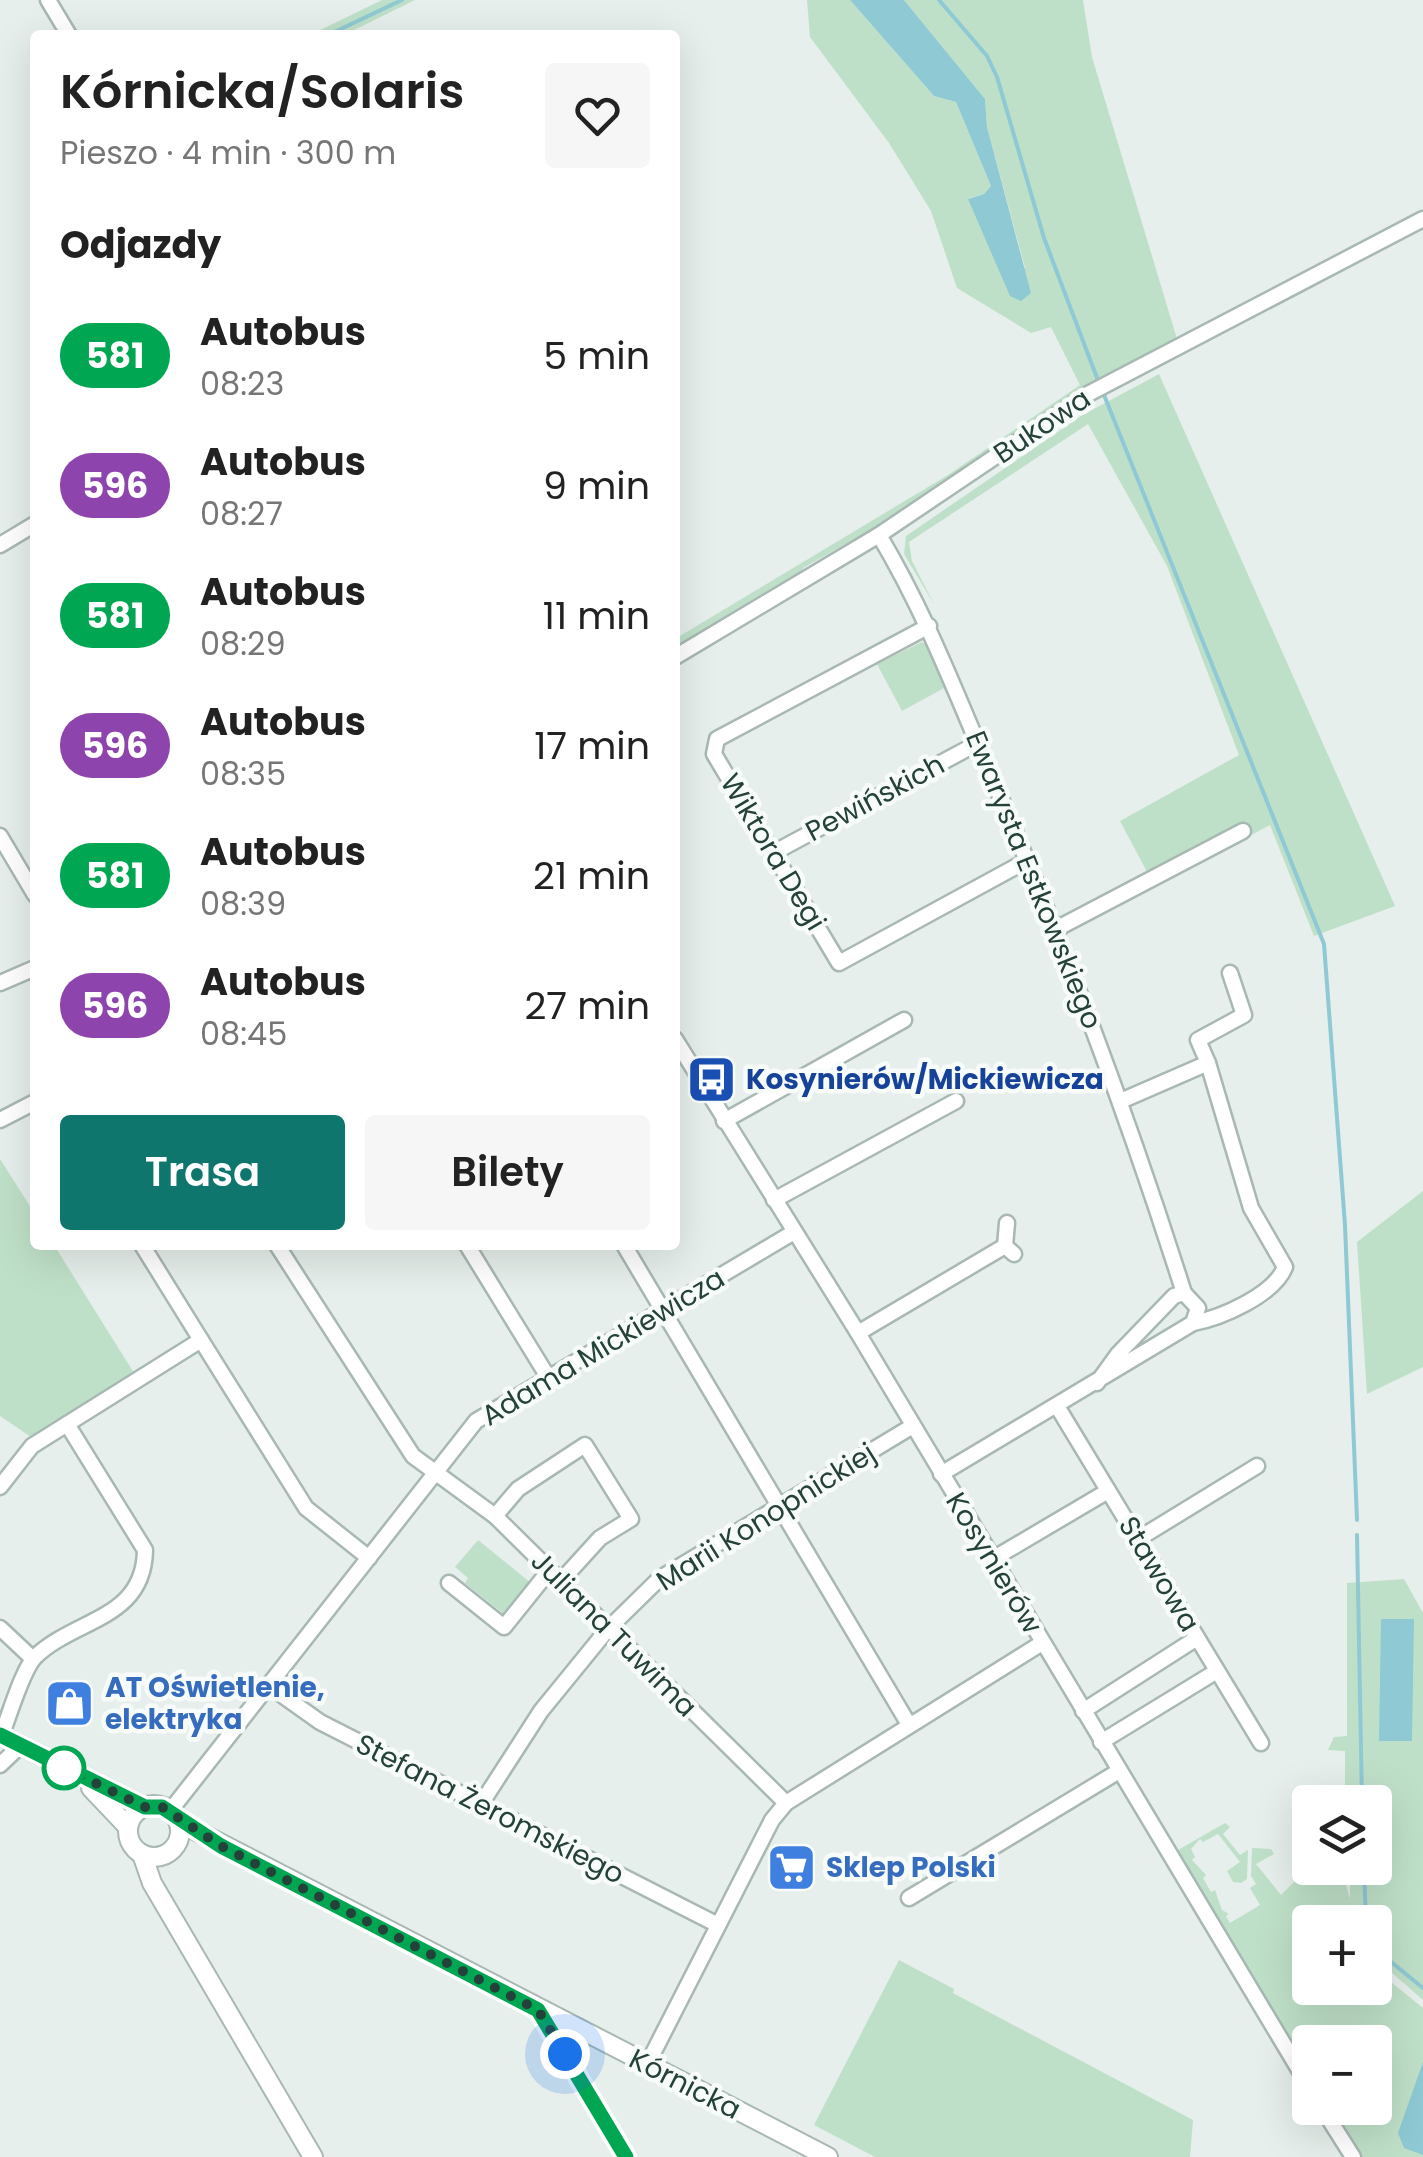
<!DOCTYPE html>
<html lang="pl">
<head>
<meta charset="utf-8">
<style>
	:root { --surface:#fff; --page:#f6f6f6; --text:#222; --muted:#767676; --accent:#0f766e }
	body { margin:0; font-family:Poppins,sans-serif; background:var(--page); color:var(--text); height:100vh; display:flex; flex-direction:column; font-size:38px; white-space:nowrap }
	* { box-sizing:border-box; margin:0 }
	p { font-size:32px; color:var(--muted) }
	.icon { flex:none; width:55px; height:55px; fill:none; stroke:currentColor; stroke-width:2; stroke-linecap:round; stroke-linejoin:round }
	.map { position:relative; flex:1; overflow:hidden }
	.sheet { position:absolute; left:30px; top:30px; width:650px; height:1220px; display:flex; flex-direction:column; background:var(--surface); border-radius:10px; box-shadow:0 10px 40px #0002 }
	.sheet>* { flex:none }
	.badge { padding:0 20px; border-radius:32px; font-size:35px; line-height:65px }
	.tools { position:absolute; left:1292px; top:1785px; display:grid; gap:20px }
	.tools a { display:grid; place-items:center; width:100px; height:100px; border-radius:10px; background:var(--surface); box-shadow:0 10px 40px #0002; font-size:50px }
	.you { position:absolute; width:50px; height:50px; margin:-25px; border:8px solid #fff; border-radius:50%; background:#1a73e8; box-shadow:0 0 0 15px #1a73e833 }
	.map>.badge { position:absolute; translate:-50% -50%; box-shadow:0 0 0 5px #fff }
	h2 { padding:0 30px; font-size:38px; line-height:90px }
	.round { display:grid; place-items:center; flex:none; width:105px; height:105px; border-radius:10px; background:var(--page) }
	.overview { display:flex; align-items:center; justify-content:space-between; height:170px; padding:0 30px }
	h1 { font-size:48px; font-weight:600; line-height:75px }
	.button { display:flex; gap:20px; margin-top:auto; padding:20px 30px }
	.button a { flex:1; height:115px; border-radius:10px; background:var(--accent); color:#fff; font-size:40px; font-weight:600; line-height:115px; text-align:center }
	.button a+a { background:var(--page); color:var(--text) }
	ul { padding:0; list-style:none }
	li { display:flex; align-items:center; gap:30px; height:130px; padding:0 30px }
	li div { flex:1 }
	li b { display:block; font-size:38px }
	li em { font-style:normal }
	li .badge { min-width:110px; font-weight:700; text-align:center }
	.map>svg:first-child { display:block }
	.green { fill:#bfe0c8 }
	.water { fill:#8ec9d4 }
	.lines { fill:none; stroke-linecap:round; stroke-linejoin:round }
	.stream { stroke:#8ec9d4; stroke-width:4 }
	.minor-casing { stroke:#a8b8b2; stroke-width:19 }
	.tertiary-casing { stroke:#a8b8b2; stroke-width:22 }
	.minor { stroke:#fff; stroke-width:14 }
	.tertiary { stroke:#fff; stroke-width:18 }
	.line-casing { stroke:#fff; stroke-width:22 }
	.line { stroke:#00a651; stroke-width:15 }
	.walk { stroke:#24423a; stroke-width:10; stroke-dasharray:0 18 }
	.stop-dot { fill:#fff; stroke:#00a651; stroke-width:5 }
	.labels { text-anchor:middle; dominant-baseline:central; stroke-width:9; stroke-linejoin:round; paint-order:stroke }
	.street-label { font-size:28px; fill:#24423a; stroke:#f7fbf9 }
	.transit-label { font-size:28px; font-weight:bold; fill:#164399; stroke:#f7fbf9; text-anchor:start }
	.shop-label { font-size:28px; font-weight:bold; fill:#366cbe; stroke:#f7fbf9; text-anchor:start }
</style>
</head>
<body>
<div class="map">
<svg width="1423" height="2157" viewBox="0 0 1423 2157">
	<rect width="100%" height="100%" fill="#e6efeb"/>
	<!-- green -->
	<g class="green">
		<path d="M 382,0 L 415,0 L 344,35 L 310,35 Z"/>
		<path d="M 807,0 L 850,0 L 934,96 L 956,102 L 991,186 L 984,194 L 969,198 L 1001,271 L 1025,268 L 987,127 L 985,99 L 904,0 L 1083,0 L 1092,57 L 1177,339 L 1082,390 L 859,541 L 856,538 L 803,568 L 805,573 L 675,648 L 675,639 L 948,475 L 1080,385 L 1051,327 L 1031,333 L 957,288 L 931,211 L 889,143 L 810,37 Z"/>
		<path d="M 1159,374 L 1395,906 L 1314,936 L 1270,825 L 1155,887 L 1120,821 L 1239,755 L 1167,566 L 1088,424 L 909,542 L 912,561 L 934,604 L 904,554 L 906,536 L 1081,416 Z"/>
		<path d="M 922,642 L 930,649 L 946,687 L 902,711 L 877,664 Z"/>
		<path d="M 0,1159 L 35,1214 L 35,1245 L 54,1245 L 134,1373 L 31,1437 L 0,1416 Z"/>
		<path d="M 1423,1191 L 1423,1367 L 1367,1394 L 1357,1242 Z"/>
		<path d="M 478,1540 L 531,1583 L 505,1615 L 465,1583 L 468,1578 L 455,1567 Z"/>
		<path d="M 1404,1579 L 1423,1613 L 1423,2000 L 1375,1958 L 1375,1922 L 1310,1922 L 1310,1988 L 1375,1988 L 1375,1969 L 1423,2008 L 1423,2157 L 1362,2157 L 1331,2108 L 1375,2108 L 1375,2042 L 1310,2042 L 1310,2074 L 1227,1942 L 1230,1939 L 1178,1850 L 1225,1823 L 1230,1827 L 1223,1834 L 1240,1855 L 1248,1850 L 1247,1879 L 1241,1883 L 1233,1882 L 1227,1871 L 1240,1862 L 1218,1834 L 1203,1842 L 1200,1839 L 1191,1849 L 1195,1857 L 1192,1860 L 1206,1875 L 1203,1878 L 1211,1892 L 1215,1890 L 1222,1910 L 1229,1914 L 1226,1916 L 1230,1923 L 1260,1905 L 1250,1888 L 1256,1884 L 1251,1876 L 1252,1848 L 1271,1849 L 1274,1854 L 1256,1864 L 1281,1895 L 1308,1868 L 1341,1868 L 1350,1899 L 1350,1868 L 1375,1868 L 1375,1802 L 1335,1802 L 1333,1796 L 1345,1795 L 1345,1751 L 1328,1750 L 1334,1737 L 1347,1736 L 1347,1583 Z"/>
		<path d="M 899,1960 L 954,1989 L 953,1993 L 1193,2120 L 1190,2157 L 875,2157 L 814,2125 Z"/>
	</g>
	<!-- water -->
	<g class="water">
		<path d="M 850,0 L 904,0 L 985,99 L 987,127 L 1031,293 L 1021,301 L 1010,296 L 968,199 L 984,194 L 991,186 L 956,102 L 934,96 Z"/>
		<path d="M 1381,1619 L 1414,1619 L 1412,1741 L 1379,1741 Z"/>
		<path d="M 1423,2062 L 1423,2155 L 1404,2148 L 1398,2133 Z"/>
	</g>
	<g class="lines">
		<!-- stream -->
		<g class="stream">
			<path d="M 939,0 L 987,56 L 997,77 L 1044,238 L 1094,370 L 1324,944 L 1345,1225 L 1357,1520"/>
			<path d="M 328,35 L 402,0"/>
			<path d="M 1357,1535 L 1362,1802"/>
			<path d="M 1364,1868 L 1366,1922"/>
			<path d="M 1375,1941 L 1385,1957 L 1423,1988"/>
		</g>
		<defs>
			<g id="minor">
				<path d="M 48,0 L 69,35"/>
				<path d="M 879,535 C 925,612 956,693 991,775 C 1064,945 1128,1116 1184,1293"/>
				<path d="M 0,545 L 35,524"/>
				<path d="M 929,626 L 717,739 L 714,754 L 839,963 L 1028,860"/>
				<path d="M 675,657 L 879,535 L 1088,394 L 1423,219"/>
				<path d="M 0,836 L 35,895"/>
				<path d="M 773,853 L 978,743"/>
				<path d="M 1056,929 L 1243,831"/>
				<path d="M 0,983 L 35,968"/>
				<path d="M 675,1039 L 858,1333 L 1310,2088"/>
				<path d="M 1208,1063 L 1198,1040 L 1244,1015 L 1230,973"/>
				<path d="M 1123,1100 L 1208,1063 L 1251,1208 L 1285,1267 C 1274,1295 1221,1318 1193,1323"/>
				<path d="M 0,1120 L 35,1102"/>
				<path d="M 724,1121 L 904,1020"/>
				<path d="M 774,1200 L 956,1101"/>
				<path d="M 1007,1223 L 1005,1246 L 1014,1254"/>
				<path d="M 142,1245 L 201,1340"/>
				<path d="M 277,1245 L 413,1456 L 495,1516 L 786,1803"/>
				<path d="M 467,1245 L 548,1377"/>
				<path d="M 624,1245 L 908,1723"/>
				<path d="M 858,1333 L 1005,1246"/>
				<path d="M 1057,1406 L 1261,1743"/>
				<path d="M 941,1474 L 1193,1323 L 1198,1308 L 1184,1293 L 1174,1296 L 1118,1354 L 1097,1383"/>
				<path d="M 0,1487 L 32,1446 L 201,1340 L 306,1508 L 369,1558"/>
				<path d="M 495,1516 L 518,1489 L 585,1445 L 631,1519 L 600,1538 L 560,1582"/>
				<path d="M 1138,1539 L 1257,1466"/>
				<path d="M 991,1560 L 1108,1491"/>
				<path d="M 449,1583 L 504,1627 L 549,1571"/>
				<path d="M 0,1628 L 33,1659"/>
				<path d="M 268,1685 L 320,1722 L 718,1925"/>
				<path d="M 1083,1711 L 1197,1638"/>
				<path d="M 1,1736 C 9,1717 22,1670 35,1657 C 75,1618 144,1620 145,1550 L 67,1424"/>
				<path d="M 1101,1742 L 1217,1671"/>
				<path d="M 0,1765 L 20,1746"/>
				<path d="M 481,1804 L 541,1711 L 607,1630 L 659,1579 L 911,1427"/>
				<path d="M 170,1811 L 476,1421 L 794,1232"/>
				<path d="M 909,1898 L 1119,1771"/>
				<path d="M 538,2009 L 626,2157"/>
				<path d="M 647,2065 L 772,1820 L 786,1803 L 1042,1643"/>
				<path d="M 1322,2108 L 1353,2157"/>
			</g>
			<g id="tertiary">
				<path d="M 0,1735 L 145,1807"/>
				<path d="M 91,1788 L 128,1827"/>
				<circle cx="154" cy="1831" r="26"/>
				<path d="M 179,1822 L 828,2157"/>
				<path d="M 142,1854 L 152,1883 L 313,2157"/>
			</g>
		</defs>
		<!-- minor casing -->
		<use href="#minor" class="minor-casing"/>
		<!-- tertiary casing -->
		<use href="#tertiary" class="tertiary-casing"/>
		<!-- minor -->
		<use href="#minor" class="minor"/>
		<!-- tertiary -->
		<use href="#tertiary" class="tertiary"/>
	</g>
	<g class="lines">
		<defs>
			<path id="line" d="M 0,1735 L 145,1807 L 162,1807 L 221,1846 L 538,2010 L 626,2157"/>
		</defs>
		<!-- line casing -->
		<use href="#line" class="line-casing"/>
		<!-- line -->
		<use href="#line" class="line"/>
		<!-- walk -->
		<path class="walk" d="M 64,1768 L 145,1807 L 162,1807 L 221,1846 L 538,2010 L 565,2054"/>
	</g>
	<!-- icons -->
	<defs>
		<symbol id="bus-square" viewBox="-11 -11 22 22"><rect x="-9" y="-9" width="18" height="18" rx="4" fill="#1a4fb4" stroke="#f7fbf9"/><path d="M-5-6H5V4H4V6H2V4H-2V6H-4V4H-5ZM-3.5-4V0h7V-4ZM-3.5 1.2v1.5H-2V1.2ZM2 1.2v1.5H3.5V1.2Z" fill="#fff"/></symbol>
		<symbol id="shop-square" viewBox="-11 -11 22 22"><rect x="-9" y="-9" width="18" height="18" rx="4" fill="#3f7fe0" stroke="#f7fbf9"/><path d="M-5-2.5h2.3a2.7 3.5 0 0 1 5.4 0H5L5.5 6h-11ZM-1.5-2.5h3a1.5 2.3 0 0 0-3 0Z" fill="#fff"/></symbol>
		<symbol id="supermarket-square" viewBox="-11 -11 22 22"><rect x="-9" y="-9" width="18" height="18" rx="4" fill="#3f7fe0" stroke="#f7fbf9"/><path d="M-6-5.5h2.5l.6 2H6L4.5 2H-2.5L-4.4-4H-6ZM-1.5 3.2a1.3 1.3 0 1 0 .1 0ZM3 3.2a1.3 1.3 0 1 0 .1 0Z" fill="#fff"/></symbol>
	</defs>
	<g fill-rule="evenodd">
		<use href="#bus-square" x="684" y="1052" width="55" height="55"/>
		<use href="#shop-square" x="42" y="1676" width="55" height="55"/>
		<use href="#supermarket-square" x="764" y="1840" width="55" height="55"/>
	</g>
	<!-- markers -->
	<circle class="stop-dot" cx="64" cy="1768" r="20"/>
	<g class="labels">
		<!-- street labels -->
		<g class="street-label">
			<text transform="translate(1042 426) rotate(-34)">Bukowa</text>
			<text transform="translate(875 798) rotate(-28)">Pewińskich</text>
			<text transform="translate(773 852) rotate(59)">Wiktora Degi</text>
			<text transform="translate(1034 880) rotate(68)">Ewarysta Estkowskiego</text>
			<text transform="translate(603 1347) rotate(-31)">Adama Mickiewicza</text>
			<text transform="translate(766 1517) rotate(-32)">Marii Konopnickiej</text>
			<text transform="translate(994 1563) rotate(59)">Kosynierów</text>
			<text transform="translate(1159 1574) rotate(59)">Stawowa</text>
			<text transform="translate(614 1634) rotate(45)">Juliana Tuwima</text>
			<text transform="translate(490 1809) rotate(27)">Stefana Żeromskiego</text>
			<text transform="translate(685 2084) rotate(27)">Kórnicka</text>
		</g>
		<!-- transit labels -->
		<g class="transit-label">
			<text x="746" y="1079">Kosynierów/Mickiewicza</text>
		</g>
		<!-- shop labels -->
		<g class="shop-label">
			<text x="105" y="1687">AT Oświetlenie,<tspan x="105" dy="32">elektryka</tspan></text>
			<text x="826" y="1867">Sklep Polski</text>
		</g>
	</g>
</svg>
<div class="tools">
<a><svg class="icon" aria-label="layers" viewBox="0 0 24 24"><path d="M12 4l9 5-9 5-9-5zM3 14l9 5 9-5"/></svg></a>
<a>+</a>
<a>−</a>
</div>
<div class="you" style="left:565px;top:2054px"></div>
<section class="sheet">
<div class="overview"><div><h1>Kórnicka/Solaris</h1><p>Pieszo · 4 min · 300 m</p></div><a class="round"><svg class="icon" aria-label="heart" viewBox="0 0 24 24"><path d="M12 20l-8-8c-3-5 5-10 8-4 3-6 11-1 8 4z"/></svg></a></div>
<h2>Odjazdy</h2>
<ul>
<li><span class="badge" style="background:#00a651;color:#fff">581</span><div><b>Autobus</b><p>08:23</p></div><em>5 min</em></li>
<li><span class="badge" style="background:#8e44ad;color:#fff">596</span><div><b>Autobus</b><p>08:27</p></div><em>9 min</em></li>
<li><span class="badge" style="background:#00a651;color:#fff">581</span><div><b>Autobus</b><p>08:29</p></div><em>11 min</em></li>
<li><span class="badge" style="background:#8e44ad;color:#fff">596</span><div><b>Autobus</b><p>08:35</p></div><em>17 min</em></li>
<li><span class="badge" style="background:#00a651;color:#fff">581</span><div><b>Autobus</b><p>08:39</p></div><em>21 min</em></li>
<li><span class="badge" style="background:#8e44ad;color:#fff">596</span><div><b>Autobus</b><p>08:45</p></div><em>27 min</em></li>
</ul>
<div class="button"><a>Trasa</a><a>Bilety</a></div>
</section>
</div>
</body>
</html>
